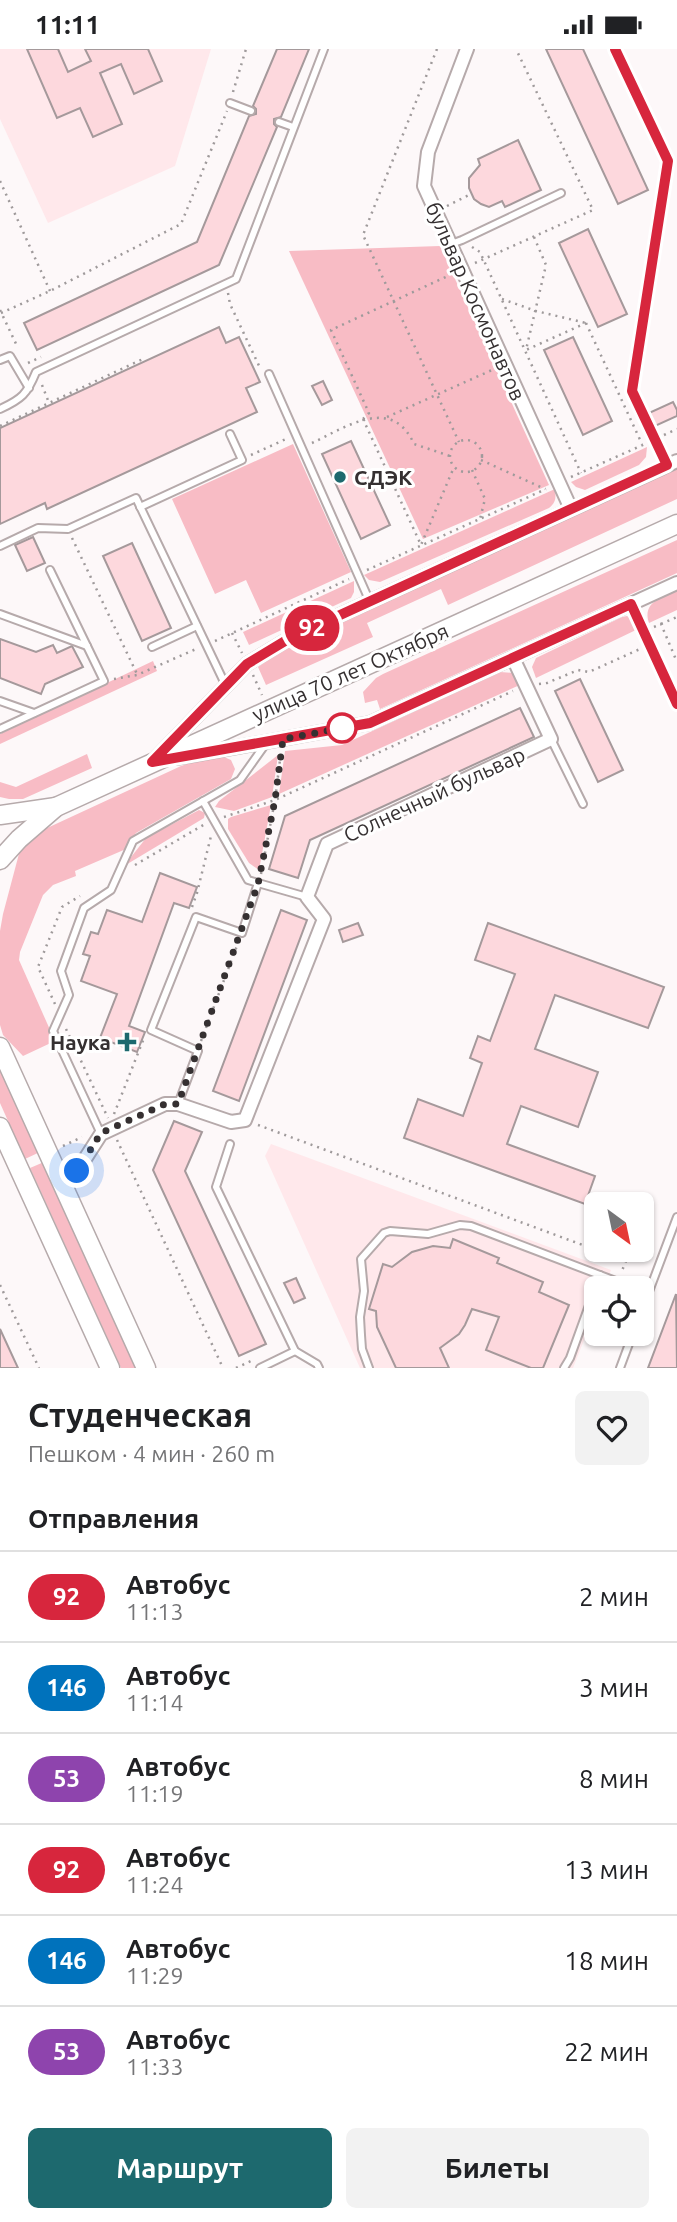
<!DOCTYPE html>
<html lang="ru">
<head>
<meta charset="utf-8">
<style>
	:root { --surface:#fff; --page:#f2f2f2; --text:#202124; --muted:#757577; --line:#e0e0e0; --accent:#1d696e }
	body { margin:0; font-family:Ubuntu,sans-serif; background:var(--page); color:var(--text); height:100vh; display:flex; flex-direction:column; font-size:26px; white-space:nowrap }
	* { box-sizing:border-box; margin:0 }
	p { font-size:23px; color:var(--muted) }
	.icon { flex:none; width:38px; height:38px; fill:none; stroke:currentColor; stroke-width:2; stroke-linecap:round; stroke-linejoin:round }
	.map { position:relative; height:1319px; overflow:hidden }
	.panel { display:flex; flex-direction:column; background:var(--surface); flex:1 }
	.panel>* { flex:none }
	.badge { padding:0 14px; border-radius:23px; font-size:24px; line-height:46px }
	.needle { width:46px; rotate:147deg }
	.controls { position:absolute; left:584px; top:1143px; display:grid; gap:14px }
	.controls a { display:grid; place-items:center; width:70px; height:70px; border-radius:10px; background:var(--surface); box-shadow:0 2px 5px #0004; font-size:35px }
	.you { position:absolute; width:35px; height:35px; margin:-18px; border:5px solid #fff; border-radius:50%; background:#1a73e8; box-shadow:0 0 0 10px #1a73e833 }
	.map>.badge { position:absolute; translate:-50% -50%; box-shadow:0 0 0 4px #fff }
	h2 { padding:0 28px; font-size:26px; line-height:63px }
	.round { display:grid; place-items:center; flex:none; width:74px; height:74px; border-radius:10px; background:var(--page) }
	.head { display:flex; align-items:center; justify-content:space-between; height:119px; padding:0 28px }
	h1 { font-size:33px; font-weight:700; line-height:52px }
	.action { display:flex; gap:14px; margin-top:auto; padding:14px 28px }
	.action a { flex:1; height:80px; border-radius:10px; background:var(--accent); color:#fff; font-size:28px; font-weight:700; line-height:80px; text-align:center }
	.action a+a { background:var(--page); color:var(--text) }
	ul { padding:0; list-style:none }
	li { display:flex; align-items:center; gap:21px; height:91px; padding:0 28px; border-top:2px solid var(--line) }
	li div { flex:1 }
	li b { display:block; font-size:26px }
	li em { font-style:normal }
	li .badge { min-width:77px; font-weight:700; text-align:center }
	.status { display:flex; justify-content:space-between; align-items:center; height:49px; padding:0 35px; background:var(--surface); direction:ltr }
	.status svg { height:19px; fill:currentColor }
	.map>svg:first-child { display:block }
	.built { fill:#ffe8eb }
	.green { fill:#f8bcc5 }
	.building { fill:#fdd8dd; stroke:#a5999b; stroke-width:2 }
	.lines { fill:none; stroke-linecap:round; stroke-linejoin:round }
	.lane-casing { stroke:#b6aaab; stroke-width:10 }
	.street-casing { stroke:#b6aaab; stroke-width:16 }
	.secondary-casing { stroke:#b6aaab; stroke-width:21 }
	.path { stroke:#9f9a9b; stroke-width:2.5; stroke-dasharray:2 5; stroke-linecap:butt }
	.lane { stroke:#fff; stroke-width:6 }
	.street { stroke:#fff; stroke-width:12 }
	.secondary { stroke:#fff; stroke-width:18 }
	.line-casing { stroke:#fff; stroke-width:16 }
	.line { stroke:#d7263d; stroke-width:10 }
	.walk { stroke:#353031; stroke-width:7; stroke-dasharray:0 12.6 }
	.poi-dot { fill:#1d696e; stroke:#fff; stroke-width:2.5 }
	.stop-dot { fill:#fff; stroke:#d7263d; stroke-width:3.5 }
	.labels { text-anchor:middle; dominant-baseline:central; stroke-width:6; stroke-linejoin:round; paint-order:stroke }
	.street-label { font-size:21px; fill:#353031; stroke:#fff }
	.poi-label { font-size:21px; font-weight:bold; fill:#353031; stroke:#fff; text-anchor:start }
</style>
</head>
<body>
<div class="status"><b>11:11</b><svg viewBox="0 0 49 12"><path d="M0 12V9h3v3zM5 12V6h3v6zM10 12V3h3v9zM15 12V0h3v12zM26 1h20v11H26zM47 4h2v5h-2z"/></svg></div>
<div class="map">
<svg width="677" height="1319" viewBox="0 0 677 1319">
	<rect width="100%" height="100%" fill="#fdf8f9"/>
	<!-- built -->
	<g class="built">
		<path d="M 0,0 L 211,0 L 175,117 L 48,174 L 0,70 Z"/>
		<path d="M 271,1095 L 611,1221 L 604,1239 L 597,1239 L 597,1258 L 573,1319 L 360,1319 L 265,1107 Z"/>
	</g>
	<!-- green -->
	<g class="green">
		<path d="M 440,197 L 549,436 L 423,490 L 289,202 Z"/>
		<path d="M 293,395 L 351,523 L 261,564 L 246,531 L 215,545 L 172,450 Z"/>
		<path d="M 647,398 L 646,408 L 639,416 L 585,441 L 576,438 L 571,433 Z"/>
		<path d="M 677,418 L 677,450 L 448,556 L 441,540 L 367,574 L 373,588 L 266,636 L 258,618 L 295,592 Z"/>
		<path d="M 555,440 C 556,449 556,453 549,459 L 380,533 L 369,531 L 364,526 Z"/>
		<path d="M 677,491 L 677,524 L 380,660 L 377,651 L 365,654 L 363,643 L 376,629 L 383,625 Z"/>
		<path d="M 354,532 L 354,543 L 351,549 L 249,596 L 243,583 Z"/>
		<path d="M 677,542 L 677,561 L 649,574 C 642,553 661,549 677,542 Z"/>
		<path d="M 627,567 L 634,572 L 638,580 L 536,629 L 532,618 L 536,609 L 622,568 Z"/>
		<path d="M 153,612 L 157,622 L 0,695 L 0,685 Z"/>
		<path d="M 500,623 L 513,624 L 522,635 L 279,745 L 285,702 L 342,696 Z"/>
		<path d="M 87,705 L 92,719 L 23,750 L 9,750 L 0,748 L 0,733 L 16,738 Z"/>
		<path d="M 278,706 L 272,748 L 234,762 L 215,758 L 219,752 Z"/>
		<path d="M 224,708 L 231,711 L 235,720 L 231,730 L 136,784 L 126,800 L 75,822 L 76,827 L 53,836 L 43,846 L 20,903 L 19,911 L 55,992 L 23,1007 L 3,986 L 0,976 L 0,882 L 3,865 L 20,801 L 35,786 L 45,780 L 181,717 L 202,710 Z"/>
		<path d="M 271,756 L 259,821 L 249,814 L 228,780 L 228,770 L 231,768 Z"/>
		<path d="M 199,761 L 205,764 L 204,769 L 124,817 L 146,789 Z"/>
		<path d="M 0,1016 L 40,1103 L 25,1110 L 0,1054 Z"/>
		<path d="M 44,1113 L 138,1319 L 121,1319 L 30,1119 Z"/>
	</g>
	<!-- building -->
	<g class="building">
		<path d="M 27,0 L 58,0 L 68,23 L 91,12 L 85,0 L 148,0 L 162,32 L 134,45 L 121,15 L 100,24 L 122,75 L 93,88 L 80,59 L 57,69 Z"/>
		<path d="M 277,0 L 309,0 L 281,68 L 274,70 L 274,75 L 277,78 L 219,216 L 37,301 L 24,274 L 197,193 L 249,67 L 256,65 L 256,60 L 253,57 Z"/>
		<path d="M 546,0 L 583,0 L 648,141 L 618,155 Z"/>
		<path d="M 518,91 L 541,141 L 505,158 L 502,152 L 489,158 L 481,155 L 474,150 L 469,139 L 469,129 L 480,116 L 478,110 Z"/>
		<path d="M 588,180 L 627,265 L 598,278 L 559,194 Z"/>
		<path d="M 219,278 L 226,294 L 239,288 L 260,333 L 246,339 L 257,363 L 47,460 L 45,454 L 0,475 L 0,379 Z"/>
		<path d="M 573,288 L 612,372 L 583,386 L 544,301 Z"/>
		<path d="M 323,332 L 332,351 L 322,356 L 312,337 Z"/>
		<path d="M 673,353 L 677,361 L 677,367 L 655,377 L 649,364 Z"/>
		<path d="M 351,392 L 390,476 L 361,490 L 322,405 Z"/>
		<path d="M 33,488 L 45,514 L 27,522 L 15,496 Z"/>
		<path d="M 132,494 L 171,579 L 142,592 L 103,507 Z"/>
		<path d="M 0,590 L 36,603 L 53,596 L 57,604 L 72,597 L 83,618 L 45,635 L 41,645 L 0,629 Z"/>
		<path d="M 580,630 L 623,721 L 598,733 L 555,642 Z"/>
		<path d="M 520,659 L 534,688 L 310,791 L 298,829 L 269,820 L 285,767 Z"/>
		<path d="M 160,824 L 197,838 L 189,859 L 174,854 L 129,977 L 145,983 L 137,1003 L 100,989 L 117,945 L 81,932 L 90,907 L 83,905 L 91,883 L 98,885 L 107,861 L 142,873 Z"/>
		<path d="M 281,861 L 307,871 L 239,1052 L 213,1042 Z"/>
		<path d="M 358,874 L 363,886 L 343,893 L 339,881 Z"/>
		<path d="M 488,874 L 664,938 L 648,979 L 555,946 L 535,1000 L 598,1023 L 578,1078 L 521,1057 L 507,1095 L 595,1127 L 585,1155 L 404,1089 L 418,1050 L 463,1067 L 482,1014 L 470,1009 L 478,987 L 490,992 L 515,925 L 475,911 Z"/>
		<path d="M 174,1072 L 202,1083 L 185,1122 L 266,1295 L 239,1307 L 153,1121 Z"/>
		<path d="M 453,1190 L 499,1209 L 497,1214 L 543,1233 L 539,1243 L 569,1256 L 543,1319 L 531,1319 L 486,1301 L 499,1268 L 472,1260 L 465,1276 L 459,1285 L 440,1299 L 449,1319 L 396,1319 L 377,1278 L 376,1262 L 369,1260 L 383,1215 L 392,1218 L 412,1203 L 433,1197 L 450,1199 Z"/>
		<path d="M 296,1229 L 305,1249 L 294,1254 L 284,1234 Z"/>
		<path d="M 676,1245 L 677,1319 L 648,1319 Z"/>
		<path d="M 0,1280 L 18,1319 L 0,1319 Z"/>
	</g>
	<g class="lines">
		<defs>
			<g id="lane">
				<path d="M 615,0 L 668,112 L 632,342 L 667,416"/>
				<path d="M 230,54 L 251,62"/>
				<path d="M 279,73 L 293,78"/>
				<path d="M 451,195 L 462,191 L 561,144"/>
				<path d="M 0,311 L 10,307 L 29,339"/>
				<path d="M 269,325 L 370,553"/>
				<path d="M 0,360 C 22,350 27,345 36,323 L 236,230 L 324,0"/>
				<path d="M 140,458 L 242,411 L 230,385"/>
				<path d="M 0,497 L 38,479 L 68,480 L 136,449 L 226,637"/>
				<path d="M 630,555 L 677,655"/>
				<path d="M 0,565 L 87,597"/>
				<path d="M 152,598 L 197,577"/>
				<path d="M 0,652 L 34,664"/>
				<path d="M 0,680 L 104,632 L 50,521"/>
				<path d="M 551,690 L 583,755"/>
				<path d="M 258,834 L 307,848"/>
				<path d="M 178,1055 L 198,1002 L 151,981 L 196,868 L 242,884 L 258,834 L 248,831 L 203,752"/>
				<path d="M 101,1085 L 53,982 L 69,946 L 61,922 L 84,859 L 111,841 L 133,792 L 240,731 L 267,693"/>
				<path d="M 230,1095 L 216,1138 L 295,1302 L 317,1315 L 319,1319"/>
				<path d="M 642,1261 L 677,1168"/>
				<path d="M 260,1319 L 295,1302"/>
				<path d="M 369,1319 L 362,1300 L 361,1286 L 360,1268 L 364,1242 L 361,1210 L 384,1184 L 390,1182 L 428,1185 L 460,1176 L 471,1177 L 634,1239"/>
				<path d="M 564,1319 L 570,1309 L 600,1226"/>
				<path d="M 620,1319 L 633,1284"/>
			</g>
			<g id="street">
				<path d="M 467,0 L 428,103 L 424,137 L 571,460"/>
				<path d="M 157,708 L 247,615 L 290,589 L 677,412"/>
				<path d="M 177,709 L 370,674 L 677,534"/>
				<path d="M 65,1141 L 101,1085 L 165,1055 L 178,1055 L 231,1073 L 245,1071 L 324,870 L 307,848 L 327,795 L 551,690 L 513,609"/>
			</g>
			<g id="secondary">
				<path d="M 0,766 L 56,758"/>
				<path d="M 0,811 L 19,790 L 56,758 L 677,475"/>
				<path d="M 0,998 L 146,1319"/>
				<path d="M 0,1078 L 110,1319"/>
			</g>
		</defs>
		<!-- lane casing -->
		<use href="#lane" class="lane-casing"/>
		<!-- street casing -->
		<use href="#street" class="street-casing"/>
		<!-- secondary casing -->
		<use href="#secondary" class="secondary-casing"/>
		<!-- path -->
		<g class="path">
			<path d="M 437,0 L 363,186 L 459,393"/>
			<path d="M 233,43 L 246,0"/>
			<path d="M 0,132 L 50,242"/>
			<path d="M 447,157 L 471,145"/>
			<path d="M 534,188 L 546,216 L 526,301 L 586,274"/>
			<path d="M 472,198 L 480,203 L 581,424"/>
			<path d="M 475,214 L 593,161 L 516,0"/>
			<path d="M 228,244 L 230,255 L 261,321"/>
			<path d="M 502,250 L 536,262 L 586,274"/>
			<path d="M 0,261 L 18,299"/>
			<path d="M 1,264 L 50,242 L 181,175 L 227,62"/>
			<path d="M 586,274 L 642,395"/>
			<path d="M 28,314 L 41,308"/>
			<path d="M 42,336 L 49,354"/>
			<path d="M 387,368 L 492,321"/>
			<path d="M 363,370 L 369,364 L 331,281 L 450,226"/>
			<path d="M 363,370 L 421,496 L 454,418"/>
			<path d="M 0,377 L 145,309"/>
			<path d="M 664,386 L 677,380"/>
			<circle cx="466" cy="407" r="16"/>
			<path d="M 312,394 C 346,378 392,346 414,395 L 450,407"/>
			<path d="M 251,406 L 286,390"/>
			<path d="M 481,411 L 545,440"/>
			<path d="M 472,421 L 485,450 L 480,470"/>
			<path d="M 571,428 L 645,395"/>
			<path d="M 72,489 L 137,625"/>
			<path d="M 367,521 L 546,440"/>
			<path d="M 661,575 L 677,568"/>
			<path d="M 654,578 L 661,575 L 677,613"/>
			<path d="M 232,584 L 242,604"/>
			<path d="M 215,592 L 349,530"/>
			<path d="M 253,626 L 262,646"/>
			<path d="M 114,630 L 137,626 L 196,600"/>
			<path d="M 539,635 L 547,634 L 578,621 L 589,623 L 640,600"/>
			<path d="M 224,768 L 275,751 L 513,642"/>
			<path d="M 135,816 L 205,775"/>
			<path d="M 261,825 L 275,751 L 281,703"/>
			<path d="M 192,858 L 197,844 L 211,787"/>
			<path d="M 55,955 L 38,918 L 62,858 L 80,847"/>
			<path d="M 66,980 L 108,1069"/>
			<path d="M 201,992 L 238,894"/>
			<path d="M 114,1065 L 144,989"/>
			<path d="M 258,1076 L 626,1212 L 621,1224"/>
			<path d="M 117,1091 L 223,1319"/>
			<path d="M 63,1097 L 82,1088"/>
			<path d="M 0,1236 L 39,1319"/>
			<path d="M 236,1319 L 253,1311"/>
		</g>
		<!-- lane -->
		<use href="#lane" class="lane"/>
		<!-- street -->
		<use href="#street" class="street"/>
		<!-- secondary -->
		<use href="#secondary" class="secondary"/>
	</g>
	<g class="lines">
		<defs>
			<path id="line" d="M 615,0 L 668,112 L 632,342 L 667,416 L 290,589 L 247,615 L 152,713 L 370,674 L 631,555 L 677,655"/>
		</defs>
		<!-- line casing -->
		<use href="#line" class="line-casing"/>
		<!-- line -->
		<use href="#line" class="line"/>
		<!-- walk -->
		<path class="walk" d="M 77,1122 L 101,1084 L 165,1055 L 178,1055 L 258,835 L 275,751 L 283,690 L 348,678 L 342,679"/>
	</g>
	<!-- markers -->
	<g class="poi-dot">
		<circle cx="340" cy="428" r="7"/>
		<path d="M123.5 982.5h7v7h7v7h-7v7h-7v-7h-7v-7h7z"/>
	</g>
	<circle class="stop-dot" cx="342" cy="679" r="14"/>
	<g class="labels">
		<!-- street labels -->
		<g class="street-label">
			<text transform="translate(476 252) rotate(66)">бульвар Космонавтов</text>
			<text transform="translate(350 623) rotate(-24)">улица 70 лет Октября</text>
			<text transform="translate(434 745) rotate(-25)">Солнечный бульвар</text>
		</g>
		<!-- poi labels -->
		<g class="poi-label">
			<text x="354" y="428">СДЭК</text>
			<text x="111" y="993" text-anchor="end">Наука</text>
		</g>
	</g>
</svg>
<div class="controls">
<a><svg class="needle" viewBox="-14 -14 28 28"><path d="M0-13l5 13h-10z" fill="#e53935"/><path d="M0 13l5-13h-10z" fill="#757577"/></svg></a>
<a><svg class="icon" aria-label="locate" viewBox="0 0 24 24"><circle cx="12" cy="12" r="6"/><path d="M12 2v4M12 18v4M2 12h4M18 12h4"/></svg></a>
</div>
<div class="you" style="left:77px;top:1122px"></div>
<b class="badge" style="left:312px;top:579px;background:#d7263d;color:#fff">92</b>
</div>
<section class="panel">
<div class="head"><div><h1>Студенческая</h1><p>Пешком · 4 мин · 260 m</p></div><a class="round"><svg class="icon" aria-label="heart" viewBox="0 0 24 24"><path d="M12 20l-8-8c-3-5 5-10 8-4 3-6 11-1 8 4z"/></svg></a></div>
<h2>Отправления</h2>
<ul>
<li><span class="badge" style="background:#d7263d;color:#fff">92</span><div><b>Автобус</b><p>11:13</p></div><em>2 мин</em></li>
<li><span class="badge" style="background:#0072bc;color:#fff">146</span><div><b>Автобус</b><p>11:14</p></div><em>3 мин</em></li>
<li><span class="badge" style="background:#8e44ad;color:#fff">53</span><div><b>Автобус</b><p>11:19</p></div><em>8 мин</em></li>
<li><span class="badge" style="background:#d7263d;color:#fff">92</span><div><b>Автобус</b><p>11:24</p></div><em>13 мин</em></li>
<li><span class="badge" style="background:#0072bc;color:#fff">146</span><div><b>Автобус</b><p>11:29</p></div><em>18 мин</em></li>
<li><span class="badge" style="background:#8e44ad;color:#fff">53</span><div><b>Автобус</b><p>11:33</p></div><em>22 мин</em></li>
</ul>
<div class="action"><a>Маршрут</a><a>Билеты</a></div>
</section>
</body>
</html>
